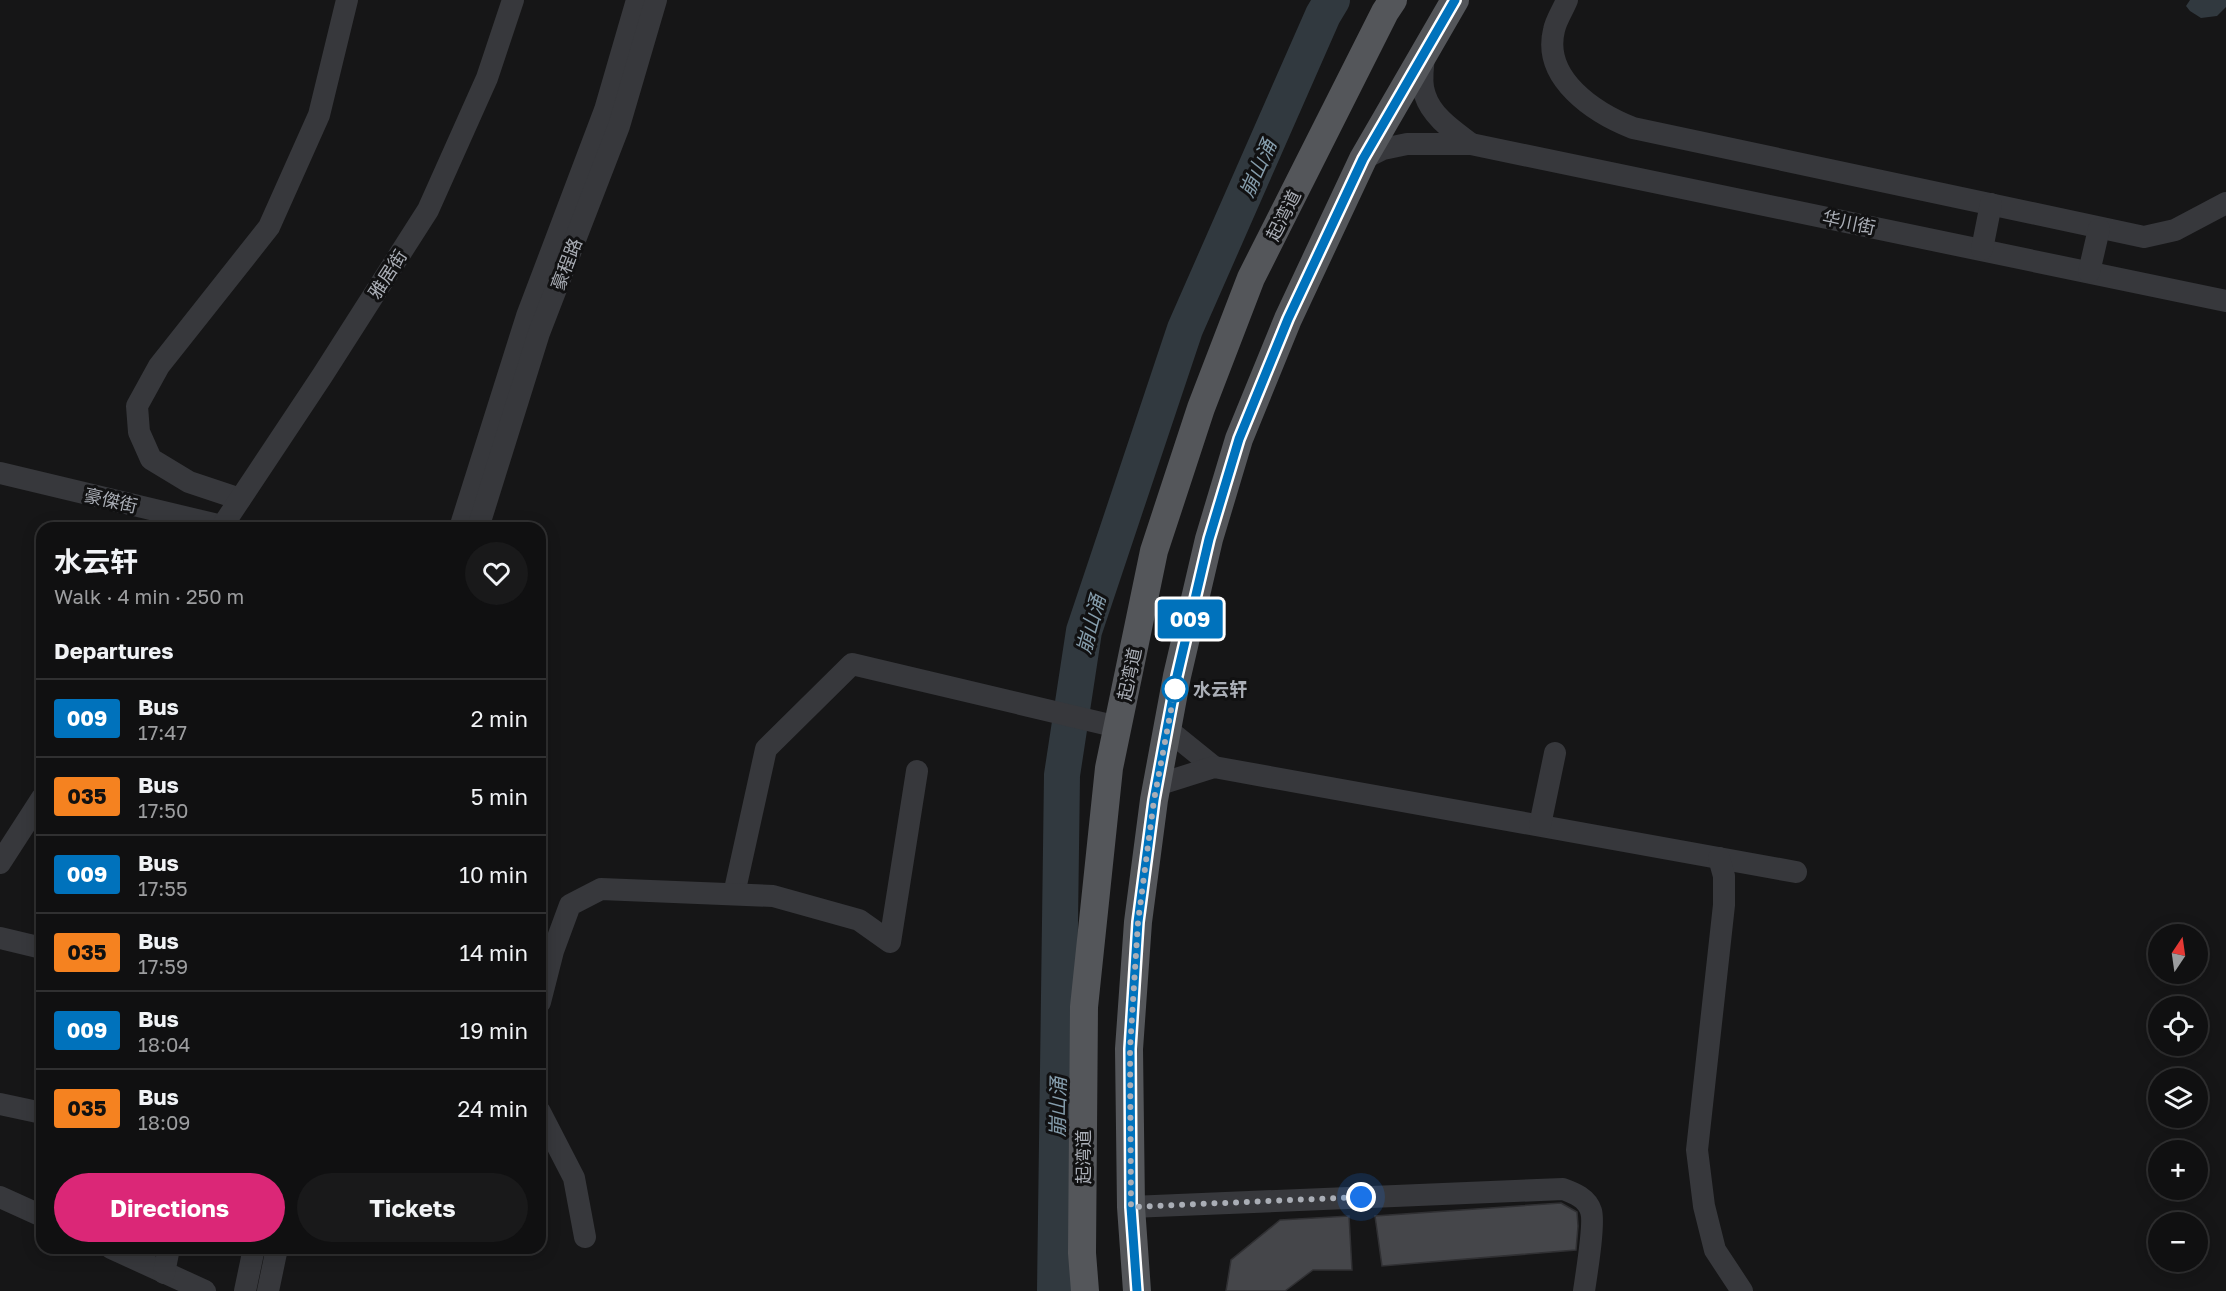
<!DOCTYPE html>
<html lang="en">
<head>
<meta charset="utf-8">
<style>
	:root { --surface:#101011; --page:#19191a; --text:#f1f3f6; --muted:#9c9d9f; --line:#303031; --accent:#db2777 }
	body { margin:0; font-family:"Golos Text","Noto Sans SC",sans-serif; background:var(--page); color:var(--text); height:100vh; display:flex; flex-direction:column; font-size:22px; white-space:nowrap }
	* { box-sizing:border-box; margin:0 }
	p { font-size:20px; color:var(--muted) }
	.icon { flex:none; width:33px; height:33px; fill:none; stroke:currentColor; stroke-width:2; stroke-linecap:round; stroke-linejoin:round }
	.map { position:relative; flex:1; overflow:hidden }
	.drawer { position:absolute; left:36px; top:522px; width:510px; height:732px; display:flex; flex-direction:column; background:var(--surface); border-radius:18px; box-shadow:0 3px 15px #0003,0 0 0 2px var(--line) }
	.drawer>* { flex:none }
	.badge { padding:0 12px; border-radius:4px; font-size:21px; line-height:39px }
	.needle { width:39px; rotate:13deg }
	.tools { position:absolute; left:2148px; top:924px; display:grid; gap:12px }
	.tools a { display:grid; place-items:center; width:60px; height:60px; border-radius:50%; background:var(--surface); box-shadow:0 3px 15px #0003,0 0 0 2px var(--line); font-size:30px }
	.you { position:absolute; width:30px; height:30px; margin:-15px; border:4px solid #fff; border-radius:50%; background:#1a73e8; box-shadow:0 0 0 9px #1a73e833 }
	.map>.badge { position:absolute; translate:-50% -50%; box-shadow:0 0 0 3px #fff }
	h2 { padding:0 18px; font-size:22px; line-height:54px }
	.round { display:grid; place-items:center; flex:none; width:63px; height:63px; border-radius:32px; background:var(--page) }
	.summary { display:flex; align-items:center; justify-content:space-between; height:102px; padding:0 18px }
	h1 { font-size:28px; font-weight:700; line-height:45px }
	.action { display:flex; gap:12px; margin-top:auto; padding:12px 18px }
	.action a { flex:1; height:69px; border-radius:36px; background:var(--accent); color:#fff; font-size:24px; font-weight:700; line-height:69px; text-align:center }
	.action a+a { background:var(--page); color:var(--text) }
	ul { padding:0; list-style:none }
	li { display:flex; align-items:center; gap:18px; height:78px; padding:0 18px; border-top:2px solid var(--line) }
	li div { flex:1 }
	li b { display:block; font-size:22px }
	li em { font-style:normal }
	li .badge { min-width:66px; font-weight:700; text-align:center }
	.map>svg:first-child { display:block }
	.water { fill:#31393f }
	.lines { fill:none; stroke-linecap:round; stroke-linejoin:round }
	.river { stroke:#31393f; stroke-width:36 }
	.building { fill:#45464a; stroke:#303033; stroke-width:1.5 }
	.minor { stroke:#37383c; stroke-width:22 }
	.major { stroke:#54565a; stroke-width:28 }
	.line-casing { stroke:#fff; stroke-width:14 }
	.line { stroke:#0072bc; stroke-width:9 }
	.walk { stroke:#aaaeb6; stroke-width:6; stroke-dasharray:0 10.8 }
	.stop-dot { fill:#fff; stroke:#0072bc; stroke-width:3 }
	.labels { text-anchor:middle; dominant-baseline:central; stroke-width:6; stroke-linejoin:round; paint-order:stroke }
	.street-label { font-size:18px; fill:#aaaeb6; stroke:#111112 }
	.stop-label { font-size:18px; font-weight:bold; fill:#aaaeb6; stroke:#111112; text-anchor:start }
	.water-label { font-size:20px; font-style:italic; fill:#859dac; stroke:#111112 }
</style>
</head>
<body>
<div class="map">
<svg width="2226" height="1291" viewBox="0 0 2226 1291">
	<rect width="100%" height="100%" fill="#161617"/>
	<!-- water -->
	<path class="water" d="M 2190,0 L 2226,0 L 2226,7 L 2217,16 L 2201,18 L 2190,11 L 2186,6 Z"/>
	<g class="lines">
		<!-- river -->
		<path class="river" d="M 1055,1291 L 1062,775 L 1084,631 L 1185,329 L 1323,15 L 1332,0"/>
	</g>
	<!-- building -->
	<g class="building">
		<path d="M 1561,1203 L 1577,1212 L 1578,1226 L 1576,1250 L 1382,1266 L 1375,1216 Z"/>
		<path d="M 1349,1216 L 1352,1270 L 1313,1270 L 1285,1291 L 1226,1291 L 1231,1260 L 1280,1220 Z"/>
	</g>
	<g class="lines">
		<!-- minor -->
		<g class="minor">
			<path d="M 1567,0 C 1563,10 1556,20 1554,30 C 1542,79 1595,113 1633,128 L 2144,237 L 2175,230 L 2226,203"/>
			<path d="M 1424,56 C 1423,68 1420,83 1425,95 C 1432,117 1454,131 1471,144"/>
			<path d="M 1363,159 L 1383,149 L 1407,144 L 1471,144 L 2226,301"/>
			<path d="M 1982,249 L 1991,204"/>
			<path d="M 2089,272 L 2099,229"/>
			<path d="M 0,473 L 222,526"/>
			<path d="M 240,499 L 189,482 L 151,459 L 139,432 L 137,406 L 159,366 L 269,227 L 319,115 L 347,0"/>
			<path d="M 221,528 L 322,376 L 428,210 L 487,78 L 513,0"/>
			<path d="M 460,528 L 527,316 L 605,110 L 637,0"/>
			<path d="M 478,528 L 539,333 L 619,126 L 656,0"/>
			<path d="M 1167,729 L 1214,767"/>
			<path d="M 1157,785 L 1214,767 L 1796,872"/>
			<path d="M 1540,825 L 1555,753"/>
			<path d="M 1719,858 L 1724,876 L 1724,905 L 1697,1150 L 1704,1206 L 1715,1250 L 1742,1291"/>
			<path d="M 0,863 L 42,798"/>
			<path d="M 734,894 L 766,749 L 852,664 L 1118,727"/>
			<path d="M 0,938 L 42,948"/>
			<path d="M 540,1002 L 553,951 L 570,905 L 601,889 L 773,896 L 859,920 L 890,942 L 917,771"/>
			<path d="M 0,1104 L 42,1113"/>
			<path d="M 540,1112 L 574,1178 L 585,1237"/>
			<path d="M 0,1197 L 42,1216"/>
			<path d="M 1131,1207 L 1563,1189 C 1574,1193 1587,1198 1591,1211 C 1595,1223 1586,1277 1584,1291"/>
			<path d="M 111,1248 L 205,1291"/>
			<path d="M 164,1273 L 169,1248"/>
			<path d="M 245,1291 L 254,1248"/>
			<path d="M 268,1291 L 277,1248"/>
		</g>
		<!-- major -->
		<g class="major">
			<path d="M 1085,1291 L 1082,1253 L 1084,1007 L 1109,768 L 1154,551 L 1201,408 L 1251,278 L 1385,12 L 1393,0"/>
			<path d="M 1137,1291 L 1131,1207 L 1129,1049 L 1138,922 L 1154,800 L 1177,676 L 1209,539 L 1239,439 L 1288,319 L 1363,159 L 1455,0"/>
		</g>
	</g>
	<g class="lines">
		<defs>
			<path id="line" d="M 1137,1291 L 1131,1207 L 1130,1049 L 1138,922 L 1154,800 L 1167,729 L 1177,676 L 1209,539 L 1239,439 L 1288,319 L 1363,159 L 1455,0"/>
		</defs>
		<!-- line casing -->
		<use href="#line" class="line-casing"/>
		<!-- line -->
		<use href="#line" class="line"/>
		<!-- walk -->
		<path class="walk" d="M 1175,689 L 1154,800 L 1138,922 L 1130,1049 L 1131,1207 L 1361,1197"/>
	</g>
	<!-- markers -->
	<circle class="stop-dot" cx="1175" cy="689" r="12"/>
	<g class="labels">
		<!-- street labels -->
		<g class="street-label">
			<text transform="translate(1283 215) rotate(-63)">起湾道</text>
			<text transform="translate(1849 222) rotate(12)">华川街</text>
			<text transform="translate(566 264) rotate(-69)">豪程路</text>
			<text transform="translate(387 274) rotate(-57)">雅居街</text>
			<text transform="translate(111 500) rotate(13)">豪傑街</text>
			<text transform="translate(1129 674) rotate(-78)">起湾道</text>
			<text transform="translate(1083 1157) rotate(-90)">起湾道</text>
		</g>
		<!-- stop labels -->
		<g class="stop-label">
			<text x="1193" y="689">水云轩</text>
		</g>
		<!-- water labels -->
		<g class="water-label">
			<text transform="translate(1257 168) rotate(-66)">崩山涌</text>
			<text transform="translate(1090 624) rotate(-75)">崩山涌</text>
			<text transform="translate(1057 1107) rotate(-89)">崩山涌</text>
		</g>
	</g>
</svg>
<div class="tools">
<a><svg class="needle" viewBox="-14 -14 28 28"><path d="M0-13l5 13h-10z" fill="#e53935"/><path d="M0 13l5-13h-10z" fill="#9c9d9f"/></svg></a>
<a><svg class="icon" aria-label="locate" viewBox="0 0 24 24"><circle cx="12" cy="12" r="6"/><path d="M12 2v4M12 18v4M2 12h4M18 12h4"/></svg></a>
<a><svg class="icon" aria-label="layers" viewBox="0 0 24 24"><path d="M12 4l9 5-9 5-9-5zM3 14l9 5 9-5"/></svg></a>
<a>+</a>
<a>−</a>
</div>
<div class="you" style="left:1361px;top:1197px"></div>
<b class="badge" style="left:1190px;top:619px;background:#0072bc;color:#fff">009</b>
<section class="drawer">
<div class="summary"><div><h1>水云轩</h1><p>Walk · 4 min · 250 m</p></div><a class="round"><svg class="icon" aria-label="heart" viewBox="0 0 24 24"><path d="M12 20l-8-8c-3-5 5-10 8-4 3-6 11-1 8 4z"/></svg></a></div>
<h2>Departures</h2>
<ul>
<li><span class="badge" style="background:#0072bc;color:#fff">009</span><div><b>Bus</b><p>17:47</p></div><em>2 min</em></li>
<li><span class="badge" style="background:#f58220;color:#111">035</span><div><b>Bus</b><p>17:50</p></div><em>5 min</em></li>
<li><span class="badge" style="background:#0072bc;color:#fff">009</span><div><b>Bus</b><p>17:55</p></div><em>10 min</em></li>
<li><span class="badge" style="background:#f58220;color:#111">035</span><div><b>Bus</b><p>17:59</p></div><em>14 min</em></li>
<li><span class="badge" style="background:#0072bc;color:#fff">009</span><div><b>Bus</b><p>18:04</p></div><em>19 min</em></li>
<li><span class="badge" style="background:#f58220;color:#111">035</span><div><b>Bus</b><p>18:09</p></div><em>24 min</em></li>
</ul>
<div class="action"><a>Directions</a><a>Tickets</a></div>
</section>
</div>
</body>
</html>
